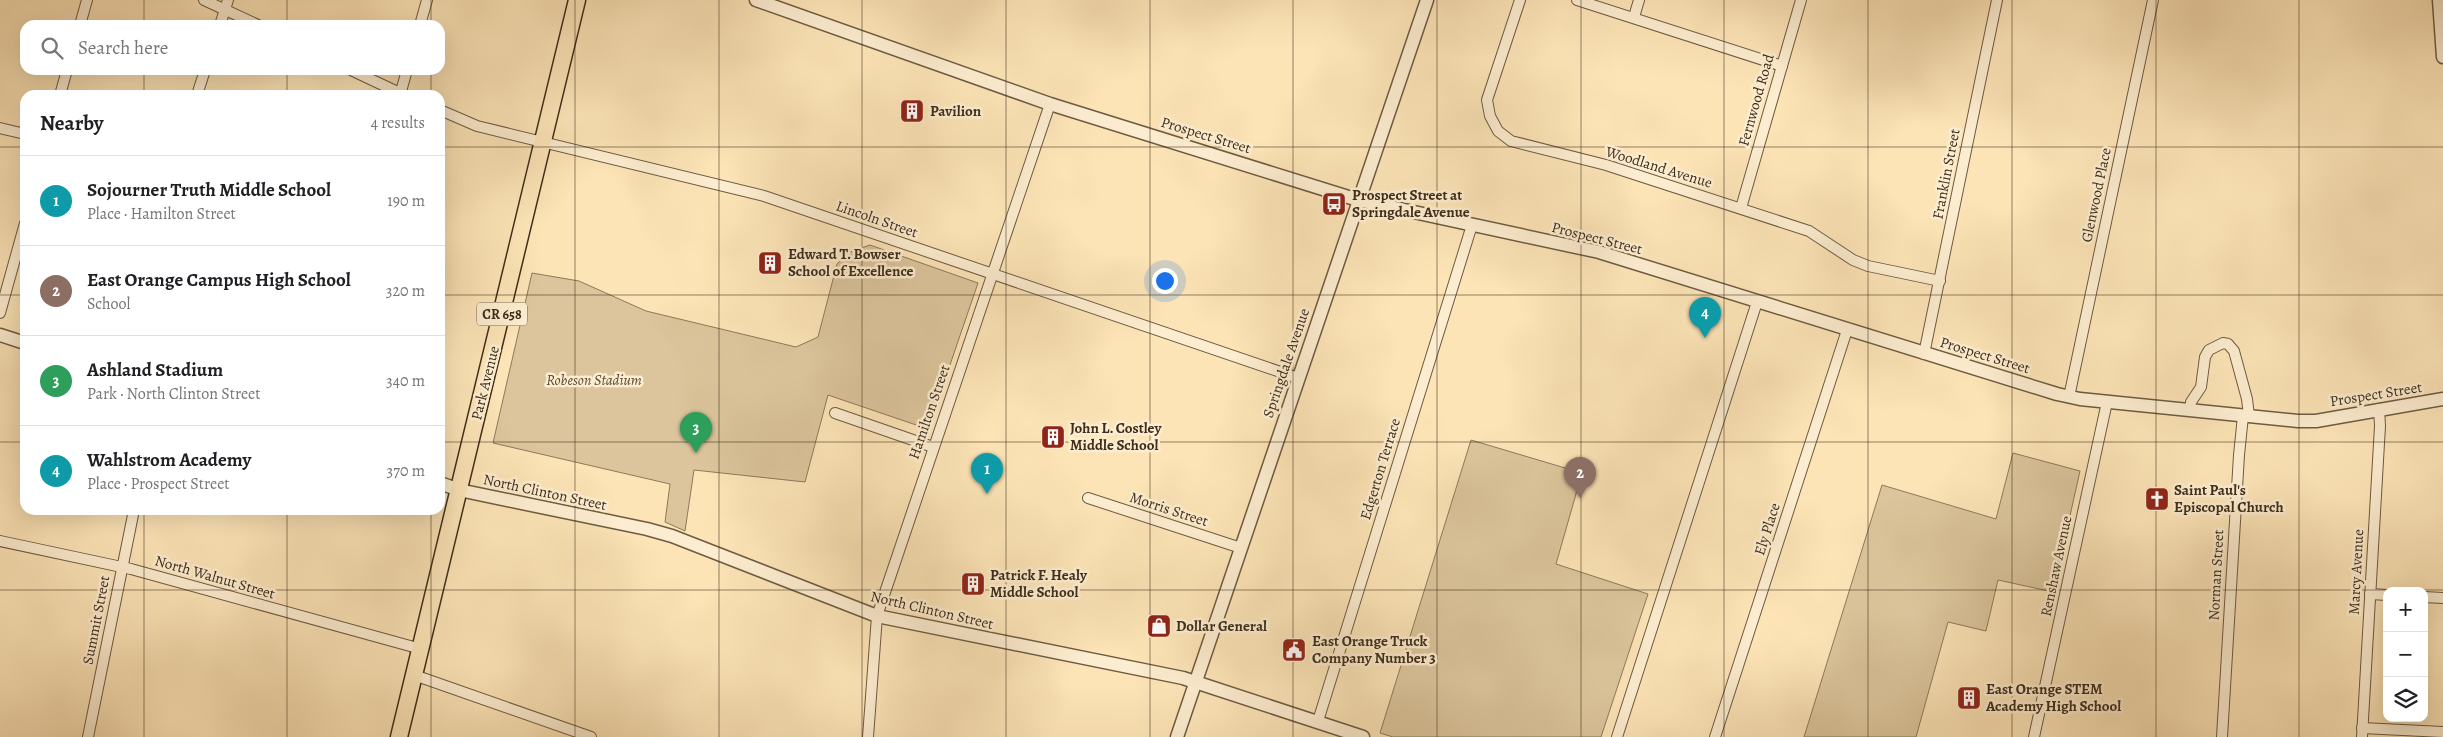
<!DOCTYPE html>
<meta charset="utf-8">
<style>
:root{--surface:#fff;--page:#f6f6f6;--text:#202124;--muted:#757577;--line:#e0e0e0;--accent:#8f2418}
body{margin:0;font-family:Alegreya,serif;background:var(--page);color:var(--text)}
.controls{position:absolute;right:15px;bottom:15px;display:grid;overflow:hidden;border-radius:10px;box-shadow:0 5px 20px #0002}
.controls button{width:45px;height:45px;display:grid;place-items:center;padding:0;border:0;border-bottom:1px solid var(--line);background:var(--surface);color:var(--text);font:25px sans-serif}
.you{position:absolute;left:1164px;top:280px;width:18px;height:18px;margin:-12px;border:4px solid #fff;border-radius:50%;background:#1a73e8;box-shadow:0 0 0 8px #1a73e833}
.badge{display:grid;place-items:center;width:32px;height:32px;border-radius:50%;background:var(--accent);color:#fff;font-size:16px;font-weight:700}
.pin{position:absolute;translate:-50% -41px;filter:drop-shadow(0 1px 2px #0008)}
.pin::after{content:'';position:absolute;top:26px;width:18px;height:15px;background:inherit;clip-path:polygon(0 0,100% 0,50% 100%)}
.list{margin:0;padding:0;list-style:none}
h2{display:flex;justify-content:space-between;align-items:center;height:65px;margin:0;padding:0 20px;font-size:21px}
h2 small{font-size:16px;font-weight:400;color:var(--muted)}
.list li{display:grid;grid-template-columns:32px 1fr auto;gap:15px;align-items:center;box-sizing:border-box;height:90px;padding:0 20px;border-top:1px solid var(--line)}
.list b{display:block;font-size:19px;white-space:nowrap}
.list p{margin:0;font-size:16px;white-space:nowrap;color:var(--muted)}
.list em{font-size:16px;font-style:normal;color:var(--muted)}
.icon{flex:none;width:28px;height:28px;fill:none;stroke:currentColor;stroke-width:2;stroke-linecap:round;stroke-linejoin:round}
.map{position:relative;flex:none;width:2443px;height:737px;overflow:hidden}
.search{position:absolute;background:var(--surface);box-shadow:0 5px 20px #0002;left:20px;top:20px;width:425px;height:55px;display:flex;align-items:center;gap:12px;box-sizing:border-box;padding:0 18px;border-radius:15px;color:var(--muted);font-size:19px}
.panel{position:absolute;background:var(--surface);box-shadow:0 5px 20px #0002;left:20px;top:90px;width:425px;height:425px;border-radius:15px}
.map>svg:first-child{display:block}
.green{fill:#dcc59c;stroke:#8c795b}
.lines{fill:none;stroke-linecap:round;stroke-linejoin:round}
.minor-casing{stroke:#6d5b41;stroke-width:12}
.tertiary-casing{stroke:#6d5b41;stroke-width:15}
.primary-casing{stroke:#3d2d1a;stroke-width:19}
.minor{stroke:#fdedd0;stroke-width:10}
.tertiary{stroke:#fdedd0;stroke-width:12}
.primary{stroke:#fce4b7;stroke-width:16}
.grid{fill:none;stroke:#3d2d1a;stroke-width:1;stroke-opacity:0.55}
.labels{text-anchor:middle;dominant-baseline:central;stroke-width:5;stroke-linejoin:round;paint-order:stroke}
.shield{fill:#fdedd0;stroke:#776751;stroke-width:1}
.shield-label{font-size:14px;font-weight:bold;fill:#3d2d1a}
.street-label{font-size:15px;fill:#3d2d1a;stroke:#fdedd0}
.poi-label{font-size:15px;font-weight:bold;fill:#3d2d1a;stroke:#fdedd0;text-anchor:start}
.park-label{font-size:15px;font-style:italic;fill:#5d4b34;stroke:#fdedd0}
</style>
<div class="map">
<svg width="2443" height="737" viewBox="0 0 2443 737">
<rect width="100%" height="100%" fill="#fce4b7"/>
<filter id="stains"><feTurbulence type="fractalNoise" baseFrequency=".004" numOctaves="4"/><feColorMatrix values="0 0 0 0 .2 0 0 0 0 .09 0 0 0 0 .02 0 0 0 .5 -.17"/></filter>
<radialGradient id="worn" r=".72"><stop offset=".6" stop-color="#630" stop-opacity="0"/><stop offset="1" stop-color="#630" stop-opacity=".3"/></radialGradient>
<g class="green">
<polygon points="870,245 978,283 928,429 828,395 805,482 694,470 685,531 665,522 670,484 493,443 532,273 579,281 646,311 796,347 818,337 837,264 850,252"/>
<polygon points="1471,440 1582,473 1556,564 1648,594 1601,737 1393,737 1380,733"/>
<polygon points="2013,453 2080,471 2053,592 1998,580 1986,631 1948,622 1916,737 1804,737 1882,485 1996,519"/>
</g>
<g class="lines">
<defs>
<g id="minor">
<polyline points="204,0 258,25"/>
<polyline points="1520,0 1487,100 1490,116 1498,131 1511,141 1606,165 1809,231 1853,260 1868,266 1940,281"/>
<polyline points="1577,0 1782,66"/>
<polyline points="1634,17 1639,0"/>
<polyline points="80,25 87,0"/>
<polyline points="220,25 228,0"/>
<polyline points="420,25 427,0"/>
<polyline points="351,70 404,95"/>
<polyline points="60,95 67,70"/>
<polyline points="197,95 205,70"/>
<polyline points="400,95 407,70"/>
<polyline points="440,110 477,126 764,196 1298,378"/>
<polyline points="0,128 25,134"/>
<polyline points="1741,208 1801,0"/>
<polyline points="0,313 25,223"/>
<polyline points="1924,354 1997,0"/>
<polyline points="2069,397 2153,0"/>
<polyline points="2190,410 2191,402 2201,387 2205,357 2209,350 2223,343 2228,344 2234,351 2247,399 2249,416"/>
<polyline points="835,413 933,447"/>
<polyline points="1088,498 1241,548"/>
<polyline points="0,541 131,569 421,649"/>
<polyline points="2370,594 2387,595"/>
<polyline points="2424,597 2443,598"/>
<polyline points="414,675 591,737"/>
<polyline points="1318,721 1472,225"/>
<polyline points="2362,728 2443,732"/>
<polyline points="88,737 134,510"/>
<polyline points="868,737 877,616 1050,104"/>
<polyline points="1617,737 1757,302"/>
<polyline points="1715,737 1847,330"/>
<polyline points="2034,737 2107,402"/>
<polyline points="2222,737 2239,455 2243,416"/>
<polyline points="2362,737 2380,426 2379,409"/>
</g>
<g id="tertiary">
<polyline points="756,0 1050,104 1358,200 1599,252 2057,394 2080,399 2298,421 2316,421 2443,399"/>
<polyline points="2439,0 2443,57"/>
<polyline points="0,335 25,343"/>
<polyline points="440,483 459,490 647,529 672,536 877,616 1183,678 1363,737"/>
<polyline points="1177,737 1427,0"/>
</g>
<polyline id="primary" points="399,737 577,0"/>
</defs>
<use href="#minor" class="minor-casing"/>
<use href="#tertiary" class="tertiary-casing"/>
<use href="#primary" class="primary-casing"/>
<use href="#minor" class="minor"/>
<use href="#tertiary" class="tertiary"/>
<use href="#primary" class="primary"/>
</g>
<path class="grid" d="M144,0V25M287,0V25M431,0V25M575,0V737M719,0V737M862,0V737M1006,0V737M1150,0V737M1293,0V737M1437,0V737M1581,0V737M1724,0V737M1868,0V737M2012,0V737M2156,0V737M2299,0V737M144,70V95M287,70V95M431,70V95M0,147H25M440,147H2443M0,295H25M440,295H2443M0,442H25M440,442H2443M144,510V737M287,510V737M431,510V737M0,590H2443"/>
<defs>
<symbol id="building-square" viewBox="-11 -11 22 22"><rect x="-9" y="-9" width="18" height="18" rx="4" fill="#8f2418" stroke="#fdedd0"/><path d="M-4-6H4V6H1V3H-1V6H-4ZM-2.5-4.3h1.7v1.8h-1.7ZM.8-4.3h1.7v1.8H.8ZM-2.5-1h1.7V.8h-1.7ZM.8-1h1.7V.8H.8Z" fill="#fff"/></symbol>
<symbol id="bus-square" viewBox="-11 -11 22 22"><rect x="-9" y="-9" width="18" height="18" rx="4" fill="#8f2418" stroke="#fdedd0"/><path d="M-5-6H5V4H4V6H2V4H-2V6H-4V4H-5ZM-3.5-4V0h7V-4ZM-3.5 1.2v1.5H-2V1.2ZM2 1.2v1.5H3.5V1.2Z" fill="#fff"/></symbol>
<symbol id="church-square" viewBox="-11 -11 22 22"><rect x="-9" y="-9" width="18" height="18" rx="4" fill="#8f2418" stroke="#fdedd0"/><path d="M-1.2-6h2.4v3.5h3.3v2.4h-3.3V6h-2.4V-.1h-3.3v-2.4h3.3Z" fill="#fff"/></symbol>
<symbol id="shop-square" viewBox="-11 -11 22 22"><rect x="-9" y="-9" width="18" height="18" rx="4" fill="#8f2418" stroke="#fdedd0"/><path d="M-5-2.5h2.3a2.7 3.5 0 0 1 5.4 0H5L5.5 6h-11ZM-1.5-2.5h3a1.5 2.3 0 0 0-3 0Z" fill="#fff"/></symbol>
<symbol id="civic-square" viewBox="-11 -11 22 22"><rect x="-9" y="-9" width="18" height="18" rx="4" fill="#8f2418" stroke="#fdedd0"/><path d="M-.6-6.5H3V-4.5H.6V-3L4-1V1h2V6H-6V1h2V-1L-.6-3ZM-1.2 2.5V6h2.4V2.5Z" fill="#fff"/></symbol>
</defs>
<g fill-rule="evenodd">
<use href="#building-square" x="898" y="97" width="28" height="28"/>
<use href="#bus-square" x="1320" y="190" width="28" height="28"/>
<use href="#building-square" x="756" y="249" width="28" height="28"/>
<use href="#building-square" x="1039" y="423" width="28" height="28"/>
<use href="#church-square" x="2143" y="485" width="28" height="28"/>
<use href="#building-square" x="959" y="570" width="28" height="28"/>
<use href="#shop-square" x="1145" y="612" width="28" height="28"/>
<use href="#civic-square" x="1280" y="636" width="28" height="28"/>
<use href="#building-square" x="1955" y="684" width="28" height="28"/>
</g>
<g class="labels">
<rect class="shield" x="477" y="302.5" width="50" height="23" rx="4"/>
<g class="shield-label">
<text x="502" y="314">CR 658</text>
</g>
<g class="street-label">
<text transform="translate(1756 100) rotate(-74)">Fernwood Road</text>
<text transform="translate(1206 135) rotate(17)">Prospect Street</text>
<text transform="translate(1659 167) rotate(17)">Woodland Avenue</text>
<text transform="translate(1946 174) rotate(-79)">Franklin Street</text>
<text transform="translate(2096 195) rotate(-78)">Glenwood Place</text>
<text transform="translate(877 219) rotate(19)">Lincoln Street</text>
<text transform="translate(1597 238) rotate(14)">Prospect Street</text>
<text transform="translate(1985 355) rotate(17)">Prospect Street</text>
<text transform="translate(1286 363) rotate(-71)">Springdale Avenue</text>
<text transform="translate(485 383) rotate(-76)">Park Avenue</text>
<text transform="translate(2376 394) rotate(-9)">Prospect Street</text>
<text transform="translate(929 412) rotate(-71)">Hamilton Street</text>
<text transform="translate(1380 469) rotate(-73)">Edgerton Terrace</text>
<text transform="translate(545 492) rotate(12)">North Clinton Street</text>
<text transform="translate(1169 509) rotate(18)">Morris Street</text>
<text transform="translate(1767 529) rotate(-72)">Ely Place</text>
<text transform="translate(2056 566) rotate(-78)">Renshaw Avenue</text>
<text transform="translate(2356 572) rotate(-87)">Marcy Avenue</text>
<text transform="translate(2216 575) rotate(-87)">Norman Street</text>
<text transform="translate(215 577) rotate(16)">North Walnut Street</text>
<text transform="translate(932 610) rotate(13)">North Clinton Street</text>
<text transform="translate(96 620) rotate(-79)">Summit Street</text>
</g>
<g class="poi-label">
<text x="930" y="111">Pavilion</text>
<text x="1352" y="195">Prospect Street at<tspan x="1352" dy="17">Springdale Avenue</tspan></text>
<text x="788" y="254">Edward T. Bowser<tspan x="788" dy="17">School of Excellence</tspan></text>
<text x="1070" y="428">John L. Costley<tspan x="1070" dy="17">Middle School</tspan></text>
<text x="2174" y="490">Saint Paul's<tspan x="2174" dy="17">Episcopal Church</tspan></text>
<text x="990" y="575">Patrick F. Healy<tspan x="990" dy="17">Middle School</tspan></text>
<text x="1176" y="626">Dollar General</text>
<text x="1312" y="641">East Orange Truck<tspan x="1312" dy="17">Company Number 3</tspan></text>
<text x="1986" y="689">East Orange STEM<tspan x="1986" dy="17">Academy High School</tspan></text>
</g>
<g class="park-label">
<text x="594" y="380">Robeson Stadium</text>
</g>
</g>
<rect width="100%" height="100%" filter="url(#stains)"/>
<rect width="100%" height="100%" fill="url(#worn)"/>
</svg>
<div class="controls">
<button>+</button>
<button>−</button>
<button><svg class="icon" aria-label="layers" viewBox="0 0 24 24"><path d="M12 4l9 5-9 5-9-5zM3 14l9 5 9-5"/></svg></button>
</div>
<div class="you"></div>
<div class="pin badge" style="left:987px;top:494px;background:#0f9aa8">1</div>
<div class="pin badge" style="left:1580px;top:498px;background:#8d6e63">2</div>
<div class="pin badge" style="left:696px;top:453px;background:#2e9e5b">3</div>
<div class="pin badge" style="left:1705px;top:338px;background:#0f9aa8">4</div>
<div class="search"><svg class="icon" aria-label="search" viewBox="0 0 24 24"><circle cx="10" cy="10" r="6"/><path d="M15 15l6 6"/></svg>Search here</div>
<section class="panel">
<h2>Nearby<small>4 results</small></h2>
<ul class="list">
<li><span class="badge" style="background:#0f9aa8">1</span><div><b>Sojourner Truth Middle School</b><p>Place · Hamilton Street</p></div><em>190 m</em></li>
<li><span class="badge" style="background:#8d6e63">2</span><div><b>East Orange Campus High School</b><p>School</p></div><em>320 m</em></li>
<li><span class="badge" style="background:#2e9e5b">3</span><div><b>Ashland Stadium</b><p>Park · North Clinton Street</p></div><em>340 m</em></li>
<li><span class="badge" style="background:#0f9aa8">4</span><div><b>Wahlstrom Academy</b><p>Place · Prospect Street</p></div><em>370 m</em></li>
</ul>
</section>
</div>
